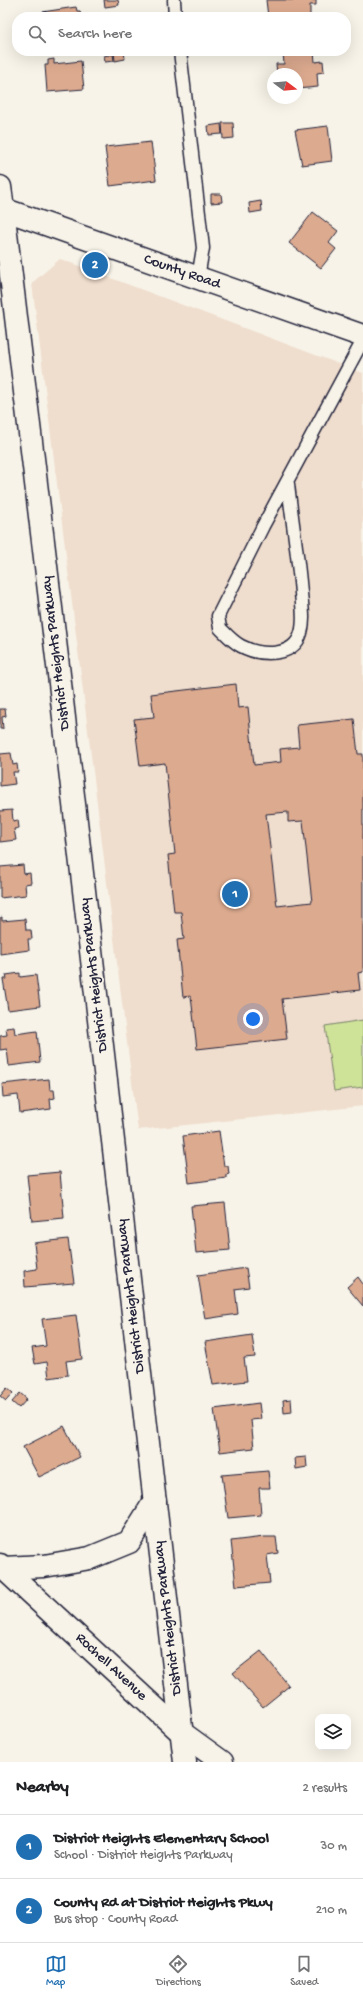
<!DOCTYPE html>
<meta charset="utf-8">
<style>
:root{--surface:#fff;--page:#f6f6f6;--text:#202124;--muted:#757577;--line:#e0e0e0;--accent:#1f6fb2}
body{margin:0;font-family:"Gochi Hand",sans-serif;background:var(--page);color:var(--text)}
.controls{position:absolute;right:12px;bottom:12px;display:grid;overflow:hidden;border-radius:8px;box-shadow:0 4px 16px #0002}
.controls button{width:36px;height:36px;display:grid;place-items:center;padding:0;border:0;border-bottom:1px solid var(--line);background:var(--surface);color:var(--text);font:20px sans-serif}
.compass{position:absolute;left:267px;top:68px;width:36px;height:36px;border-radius:50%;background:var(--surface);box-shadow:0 4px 16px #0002;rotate:106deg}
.you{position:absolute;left:253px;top:1019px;width:14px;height:14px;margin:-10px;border:3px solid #fff;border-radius:50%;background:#1a73e8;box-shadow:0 0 0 6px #1a73e833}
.badge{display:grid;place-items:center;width:26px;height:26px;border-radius:50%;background:var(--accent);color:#fff;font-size:13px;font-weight:700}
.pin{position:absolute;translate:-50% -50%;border:2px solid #fff;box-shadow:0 1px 4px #0006}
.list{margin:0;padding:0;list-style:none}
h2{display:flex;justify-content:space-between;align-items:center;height:52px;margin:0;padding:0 16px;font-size:17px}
h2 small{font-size:13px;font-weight:400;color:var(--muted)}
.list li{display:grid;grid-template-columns:26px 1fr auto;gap:12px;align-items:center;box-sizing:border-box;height:64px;padding:0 16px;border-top:1px solid var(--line)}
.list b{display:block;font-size:15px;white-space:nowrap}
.list p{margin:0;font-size:13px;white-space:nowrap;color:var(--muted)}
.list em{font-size:13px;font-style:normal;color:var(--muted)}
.icon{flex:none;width:22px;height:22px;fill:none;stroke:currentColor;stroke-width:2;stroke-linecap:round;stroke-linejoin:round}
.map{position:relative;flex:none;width:363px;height:1762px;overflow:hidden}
.search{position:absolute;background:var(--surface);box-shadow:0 4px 16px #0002;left:12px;right:12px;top:12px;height:44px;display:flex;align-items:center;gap:10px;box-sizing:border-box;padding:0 14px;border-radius:16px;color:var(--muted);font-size:15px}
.sheet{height:180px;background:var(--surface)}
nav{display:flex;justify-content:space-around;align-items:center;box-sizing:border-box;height:56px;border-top:1px solid var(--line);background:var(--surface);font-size:11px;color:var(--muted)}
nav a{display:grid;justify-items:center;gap:2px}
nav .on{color:var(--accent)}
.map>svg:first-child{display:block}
.built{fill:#efddcd}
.green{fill:#cfe398;stroke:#78826a}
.building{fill:#dcaa8f;stroke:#22223b;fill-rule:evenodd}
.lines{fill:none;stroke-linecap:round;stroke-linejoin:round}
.lane-casing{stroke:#22223b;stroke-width:15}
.street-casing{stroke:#22223b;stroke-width:25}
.secondary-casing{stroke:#22223b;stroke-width:25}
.lane{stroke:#f7f3e8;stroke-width:12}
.street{stroke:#f7f3e8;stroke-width:22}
.secondary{stroke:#f7f3e8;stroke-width:22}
.labels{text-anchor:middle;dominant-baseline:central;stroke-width:3.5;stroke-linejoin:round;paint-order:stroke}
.street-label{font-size:15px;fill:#22223b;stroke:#f7f3e8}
</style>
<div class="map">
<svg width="363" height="1762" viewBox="0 0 363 1762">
<rect width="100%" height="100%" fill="#f7f3e8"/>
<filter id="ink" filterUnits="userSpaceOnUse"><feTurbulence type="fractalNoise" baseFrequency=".025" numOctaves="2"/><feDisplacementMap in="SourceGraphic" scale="8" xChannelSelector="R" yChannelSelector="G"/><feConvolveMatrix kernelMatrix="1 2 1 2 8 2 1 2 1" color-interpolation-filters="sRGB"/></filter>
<g filter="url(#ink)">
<polygon class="built" points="60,259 363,373 363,1106 138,1130 32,283"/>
<polygon class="green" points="363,1020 363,1087 334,1091 325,1026"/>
<g class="building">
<polygon points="104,0 118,0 119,5 105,7"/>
<polygon points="266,0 316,0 316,5 310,5 310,17 268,17"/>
<polygon points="76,7 77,11 80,11 81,17 43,17 42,12"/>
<polygon points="124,51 125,59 115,61 114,52"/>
<polygon points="299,51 314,51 315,62 323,61 324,72 317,73 318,87 297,89 297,74 277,74 276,64 284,64 283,53"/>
<polygon points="113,54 114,61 105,62 104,56"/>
<polygon points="54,59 54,64 81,61 84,89 47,92 45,65 48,65 48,60"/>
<polygon points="222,123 233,123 234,138 223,139"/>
<polygon points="221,124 222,134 209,135 208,126"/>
<polygon points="328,126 332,161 302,165 295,130"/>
<polygon points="151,142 156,180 110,186 105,147"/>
<polygon points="211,194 221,194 222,202 211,203"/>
<polygon points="261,201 262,211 250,213 249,203"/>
<polygon points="313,212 338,231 329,243 336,249 321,268 289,243"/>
<path d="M236,684L238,708L248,707L254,765L281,762L280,749L299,747L297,725L354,719L358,754H363V972L358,973L360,990L282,999L287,1039L197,1049L191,996L183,997L177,940L184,939L181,912H174L168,855L175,854L165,763L140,766L134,719L154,717L151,694ZM288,812V822L303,821L312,902L277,906L266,814Z"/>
<polygon points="0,709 5,709 6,716 2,717 3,729 0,729"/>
<polygon points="11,753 13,765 17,764 18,772 13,772 15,784 0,786 0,754"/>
<polygon points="12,810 13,821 18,820 19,828 14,829 16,840 0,842 0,811"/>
<polygon points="23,865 24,874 30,873 31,883 25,884 26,895 0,898 0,867"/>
<polygon points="2,917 2,921 25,919 26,930 31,930 32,939 28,939 29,950 0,954 0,918"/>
<polygon points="20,973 20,977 36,975 40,1006 8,1010 3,979 7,979 6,975"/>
<polygon points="14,1027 15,1034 37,1031 40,1062 9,1066 7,1049 0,1050 0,1036 7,1035 6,1028"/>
<polygon points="49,1079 50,1090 54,1090 55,1098 50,1099 51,1109 20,1113 18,1095 3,1097 2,1084"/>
<polygon points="219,1131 224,1166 228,1166 229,1174 226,1175 226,1178 189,1183 183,1136"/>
<polygon points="60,1172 64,1218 32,1221 27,1175"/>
<polygon points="225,1203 230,1250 196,1253 191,1206"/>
<polygon points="68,1239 74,1283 25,1287 24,1271 37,1269 34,1243"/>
<polygon points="246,1268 249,1287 235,1289 238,1314 205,1319 198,1275"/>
<polygon points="358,1277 363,1284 363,1306 347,1287"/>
<polygon points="76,1315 82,1359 66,1361 68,1375 49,1378 47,1362 35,1364 32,1348 46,1346 42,1319"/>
<polygon points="252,1335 255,1357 244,1358 247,1381 213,1385 205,1342"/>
<polygon points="7,1388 13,1393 6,1401 0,1396"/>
<polygon points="20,1393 27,1399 19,1408 12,1402"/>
<polygon points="291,1399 292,1412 284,1413 283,1400"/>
<polygon points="259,1403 261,1419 251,1420 254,1448 220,1452 214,1409"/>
<polygon points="64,1426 80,1457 39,1477 23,1447"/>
<polygon points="306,1457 307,1467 296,1469 295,1458"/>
<polygon points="268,1471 270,1488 259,1488 261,1515 228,1518 222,1475"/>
<polygon points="264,1537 276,1537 278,1553 267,1555 270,1583 236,1586 231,1541"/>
<polygon points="261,1651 289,1686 263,1707 233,1673"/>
</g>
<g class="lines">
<defs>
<g id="lane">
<polyline points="174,0 175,17"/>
<polyline points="180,51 203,248 198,278"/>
<path d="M288,484C292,520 298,556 301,593C302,606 305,620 301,633C294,658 260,656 241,646C233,642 226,634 220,628L218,616L263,526L363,340"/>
</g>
<g id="street">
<polyline points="0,187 3,209"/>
<polyline points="0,1565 182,1733"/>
<polyline points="3,1568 44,1566 90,1558 129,1542 155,1501"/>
</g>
<g id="secondary">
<polyline points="0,208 363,336"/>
<polyline points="3,209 58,666 185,1762"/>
<polyline points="182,1733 222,1762"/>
</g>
</defs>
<use href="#lane" class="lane-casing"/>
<use href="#street" class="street-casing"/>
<use href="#secondary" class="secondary-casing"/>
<use href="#lane" class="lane"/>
<use href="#street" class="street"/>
<use href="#secondary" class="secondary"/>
</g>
</g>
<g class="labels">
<g class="street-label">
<text transform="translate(182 272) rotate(19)">County Road</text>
<text transform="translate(56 653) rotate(-97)">District Heights Parkway</text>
<text transform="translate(94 975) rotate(-97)">District Heights Parkway</text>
<text transform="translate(131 1296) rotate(-97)">District Heights Parkway</text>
<text transform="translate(168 1618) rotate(-97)">District Heights Parkway</text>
<text transform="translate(111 1667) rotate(43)">Rochell Avenue</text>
</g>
</g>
</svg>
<div class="controls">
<button><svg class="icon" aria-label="layers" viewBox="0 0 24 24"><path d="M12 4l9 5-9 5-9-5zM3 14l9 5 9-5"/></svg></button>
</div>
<svg class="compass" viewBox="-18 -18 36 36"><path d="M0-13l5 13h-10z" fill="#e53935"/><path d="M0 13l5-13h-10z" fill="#757577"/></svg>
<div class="you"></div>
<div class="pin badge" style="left:235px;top:894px">1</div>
<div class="pin badge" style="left:95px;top:265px">2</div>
<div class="search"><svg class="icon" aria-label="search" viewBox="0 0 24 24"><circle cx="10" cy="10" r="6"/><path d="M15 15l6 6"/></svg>Search here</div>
</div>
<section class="sheet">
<h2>Nearby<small>2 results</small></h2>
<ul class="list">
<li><span class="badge">1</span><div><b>District Heights Elementary School</b><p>School · District Heights Parkway</p></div><em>30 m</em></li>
<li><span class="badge">2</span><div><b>County Rd at District Heights Pkwy</b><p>Bus stop · County Road</p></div><em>210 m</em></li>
</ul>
</section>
<nav>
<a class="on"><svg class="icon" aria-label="map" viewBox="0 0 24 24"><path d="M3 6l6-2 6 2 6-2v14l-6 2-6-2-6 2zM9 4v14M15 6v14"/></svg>Map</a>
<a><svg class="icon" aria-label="directions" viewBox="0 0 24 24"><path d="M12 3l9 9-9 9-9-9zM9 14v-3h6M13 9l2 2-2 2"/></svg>Directions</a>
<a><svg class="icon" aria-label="saved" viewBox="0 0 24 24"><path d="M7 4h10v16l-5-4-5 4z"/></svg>Saved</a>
</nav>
